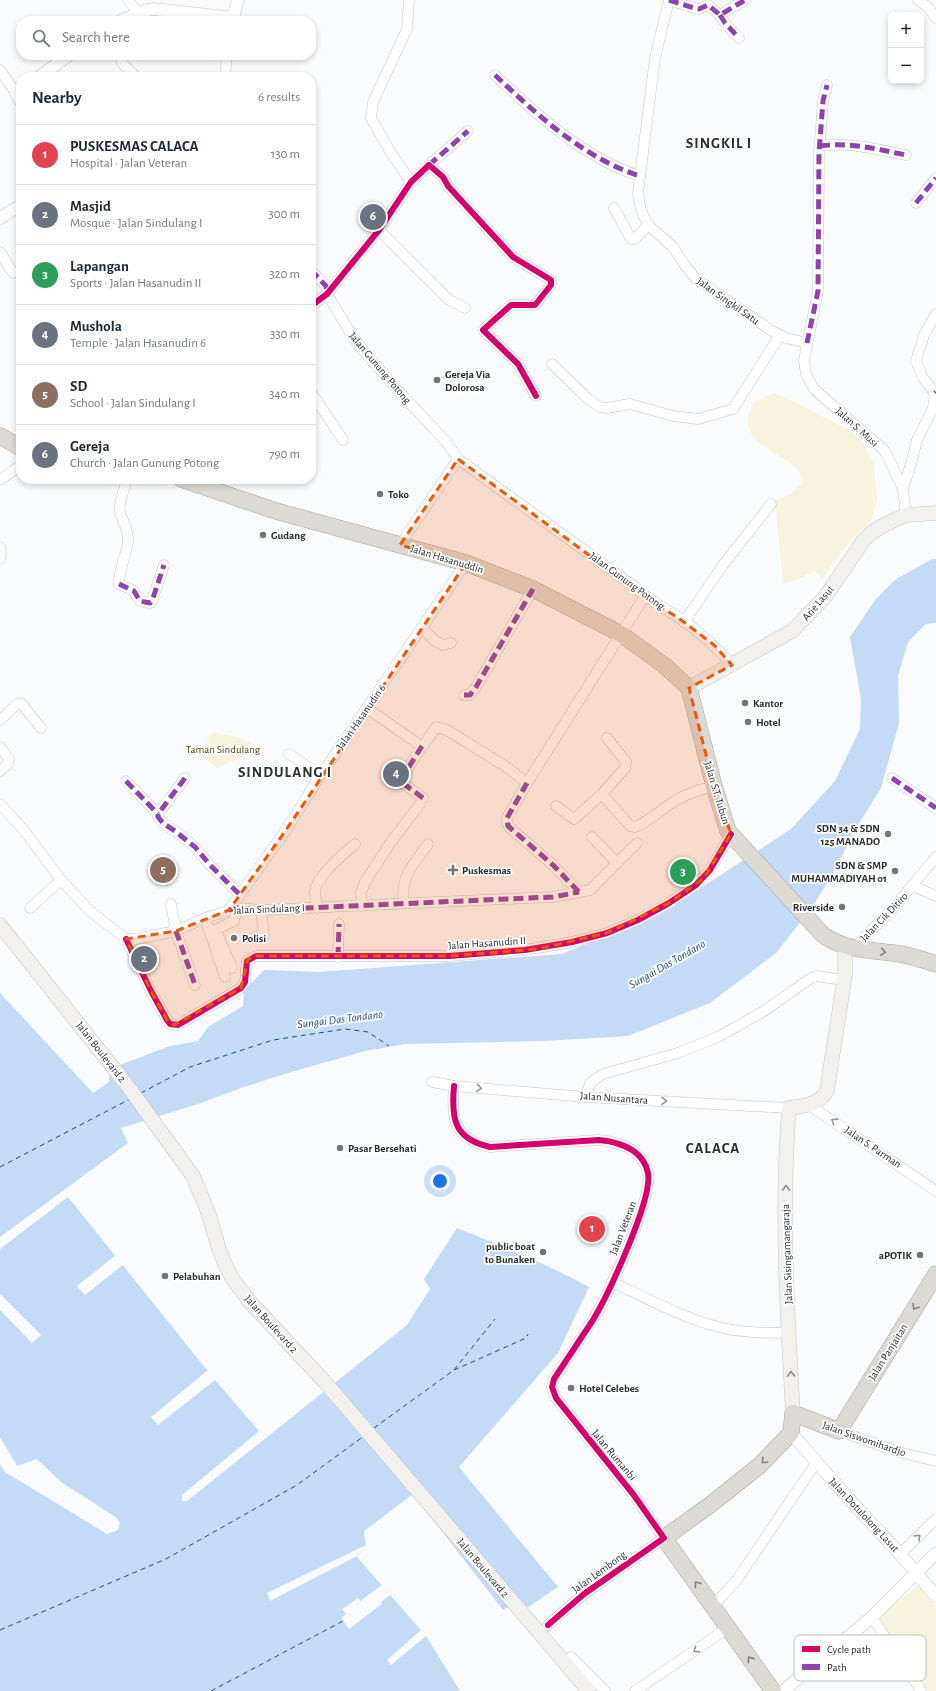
<!DOCTYPE html>
<meta charset="utf-8">
<style>
:root{--surface:#fff;--page:#f6f6f7;--text:#1f2937;--muted:#747a83;--line:#e0e1e3;--accent:#737577}
body{margin:0;font-family:"Alegreya Sans",sans-serif;background:var(--page);color:var(--text)}
.controls{position:absolute;right:12px;top:12px;display:grid;overflow:hidden;border-radius:8px;box-shadow:0 2px 6px #0003}
.controls button{width:36px;height:36px;display:grid;place-items:center;padding:0;border:0;border-bottom:1px solid var(--line);background:var(--surface);color:var(--text);font:20px sans-serif}
.you{position:absolute;left:440px;top:1181px;width:14px;height:14px;margin:-10px;border:3px solid #fff;border-radius:50%;background:#1a73e8;box-shadow:0 0 0 6px #1a73e833}
.badge{display:grid;place-items:center;width:26px;height:26px;border-radius:50%;background:var(--accent);color:#fff;font-size:13px;font-weight:700}
.pin{position:absolute;translate:-50% -50%;border:2px solid #fff;box-shadow:0 1px 4px #0006}
.list{margin:0;padding:0;list-style:none}
h2{display:flex;justify-content:space-between;align-items:center;height:52px;margin:0;padding:0 16px;font-size:17px}
h2 small{font-size:13px;font-weight:400;color:var(--muted)}
.list li{display:grid;grid-template-columns:26px 1fr auto;gap:12px;align-items:center;box-sizing:border-box;height:60px;padding:0 16px;border-top:1px solid var(--line)}
.list b{display:block;font-size:15px;white-space:nowrap}
.list p{margin:0;font-size:13px;white-space:nowrap;color:var(--muted)}
.list em{font-size:13px;font-style:normal;color:var(--muted)}
.icon{flex:none;width:22px;height:22px;fill:none;stroke:currentColor;stroke-width:2;stroke-linecap:round;stroke-linejoin:round}
.map{position:relative;flex:none;width:936px;height:1691px;overflow:hidden}
.search{position:absolute;background:var(--surface);box-shadow:0 2px 6px #0003;left:16px;top:16px;width:300px;height:44px;display:flex;align-items:center;gap:10px;box-sizing:border-box;padding:0 14px;border-radius:16px;color:var(--muted);font-size:15px}
.panel{position:absolute;background:var(--surface);box-shadow:0 2px 6px #0003;left:16px;top:72px;width:300px;height:412px;border-radius:16px}
.map>svg:first-child{display:block}
.green{fill:#f7f3de}
.water{fill:#c4daf5}
.pier{fill:#fafbfd}
.lines{fill:none;stroke-linecap:round;stroke-linejoin:round}
.ferry{stroke:#244e7d;stroke-width:1;stroke-dasharray:5 4;stroke-linecap:butt}
.minor-casing{stroke:#c4c5c7;stroke-width:11}
.tertiary-casing{stroke:#c4c5c7;stroke-width:13}
.secondary-casing{stroke:#c4c5c7;stroke-width:15}
.trunk-casing{stroke:#a8a69b;stroke-width:17}
.minor{stroke:#fefeff;stroke-width:10}
.tertiary{stroke:#fefeff;stroke-width:12}
.secondary{stroke:#f2f1ee;stroke-width:14}
.trunk{stroke:#dcdad2;stroke-width:16}
.quiet{stroke:#8e44ad;stroke-width:5;stroke-dasharray:10 5;stroke-linecap:butt}
.cycleway-casing{stroke:#fff;stroke-width:8}
.cycleway{stroke:#d6006c;stroke-width:6}
.oneway{stroke:#848480}
.oneway2{stroke:#949697}
.oneway3{stroke:#8e8f8e}
.marked{fill:#e8590c;fill-opacity:0.2;stroke:#e8590c;stroke-width:3;stroke-dasharray:8 5;stroke-linejoin:round}
.poi-dot{fill:#737577;stroke:#fff;stroke-width:1.5}
.labels{text-anchor:middle;dominant-baseline:central;stroke-width:3.5;stroke-linejoin:round;paint-order:stroke}
.street-label{font-size:11px;fill:#2b2d2f;stroke:#fff}
.poi-label{font-size:11px;font-weight:bold;fill:#2b2d2f;stroke:#fff;text-anchor:start}
.park-label{font-size:11px;fill:#4d4209;stroke:#fff}
.water-label{font-size:12px;font-style:italic;fill:#244e7d;stroke:#fff}
.district-label{font-size:15px;font-weight:bold;letter-spacing:1px;fill:#2b2d2f;stroke:#fff}
.key{fill:#fff;stroke:#bfc0c1;stroke-width:1}
.key-label{font-size:11px;fill:#2b2d2f}
</style>
<div class="map">
<svg width="936" height="1691" viewBox="0 0 936 1691">
<rect width="100%" height="100%" fill="#fafbfd"/>
<g class="green">
<path d="M774,393L797,403L833,422L850,430L863,443L874,465L877,499L872,520L851,540L822,579L815,571L796,580L783,584L775,501L792,493L803,483C802,479 800,472 797,469C781,453 744,444 748,416C750,403 762,397 774,393Z"/>
<polygon points="213,732 244,739 250,743 237,759 217,768 205,759 200,753 209,741 207,739"/>
<polygon points="918,1585 936,1606 936,1691 928,1691 877,1619"/>
</g>
<g class="water">
<polygon points="932,559 936,559 936,623 926,624 908,642 898,676 899,723 881,788 853,833 836,868 813,906 776,953 710,1003 628,1036 544,1041 405,1044 365,1051 281,1075 241,1088 198,1104 121,1128 128,1143 0,1237 0,993 93,1093 109,1082 109,1069 170,1046 198,1041 208,1027 243,1006 244,990 264,970 319,972 562,954 661,914 791,829 835,781 860,729 861,699 850,637 875,600 896,579"/>
<path d="M68,1197L215,1380L259,1431L182,1495V1501H187L407,1325L430,1289L424,1279L457,1228C502,1246 547,1264 589,1287L558,1353L459,1467L558,1587L528,1607L515,1603L503,1610L413,1494L364,1531L366,1545L357,1557L426,1636L460,1691H0V1464L5,1472L107,1534L118,1530L120,1523L117,1518L61,1482L37,1459L17,1466L0,1437V1249Z"/>
</g>
<g class="pier">
<polygon points="116,1255 124,1264 85,1295 77,1286"/>
<polygon points="0,1294 41,1335 32,1343 0,1310"/>
<polygon points="208,1370 215,1380 158,1425 151,1417"/>
<polygon points="366,1545 357,1556 270,1601 267,1593"/>
<polygon points="382,1585 390,1595 381,1602 382,1604 349,1629 341,1618 346,1614 342,1609 358,1598 360,1601"/>
<polygon points="421,1630 426,1636 391,1665 387,1660"/>
</g>
<g class="lines">
<g class="ferry">
<polyline points="141,1093 190,1067 273,1040 345,1029 368,1032 389,1046"/>
<polyline points="0,1167 130,1099"/>
<polyline points="454,1370 526,1338 528,1334"/>
<polyline points="374,1428 454,1370 495,1319"/>
<polyline points="0,1630 166,1559 297,1485 364,1436"/>
<polyline points="211,1691 343,1621"/>
</g>
<defs>
<g id="minor">
<polyline points="128,0 138,13"/>
<polyline points="409,0 407,29 373,102 371,118 391,153 411,182"/>
<polyline points="669,0 655,58 639,184 638,193 641,210 648,225 673,247 684,264 696,279 772,331 786,338 807,343"/>
<polyline points="669,0 694,8 699,9 708,5 720,15 745,0"/>
<polyline points="918,0 928,7 936,18"/>
<polyline points="720,15 725,23 739,38"/>
<polyline points="119,55 123,64 136,77"/>
<polyline points="0,70 16,93"/>
<path d="M495,75C536,114 585,159 640,176"/>
<polyline points="225,77 227,55"/>
<polyline points="827,85 823,101 819,153 818,291 804,360 806,374 814,389 885,451 903,489 906,515"/>
<path d="M820,146C850,142 876,149 906,155"/>
<polyline points="429,165 468,131"/>
<polyline points="916,203 936,178"/>
<polyline points="614,208 631,239 635,239 648,225"/>
<polyline points="379,230 448,299 465,308"/>
<polyline points="0,252 13,273"/>
<polyline points="311,270 326,286 327,294 351,334 361,348 395,387 447,443 458,459 400,545"/>
<polyline points="311,306 327,294 379,230 411,182 429,165 443,177 448,186 513,257 551,280 551,285 535,305 511,305 483,330 518,364 536,396"/>
<polyline points="552,364 588,399 600,407 607,408 630,404 673,416 698,419 733,409 780,335"/>
<polyline points="311,392 343,440"/>
<path d="M458,459L635,587C650,601 668,610 684,621C702,634 718,649 732,665"/>
<path d="M127,479C125,489 118,502 120,512C123,523 129,530 128,542C126,556 119,569 119,584L134,591L140,601L150,603L152,601L164,565"/>
<polyline points="0,480 21,465"/>
<polyline points="903,489 911,464 917,440 933,408 935,393 923,378 916,361 924,335 936,314"/>
<polyline points="0,547 1,555 0,559"/>
<polyline points="684,622 723,565 771,504"/>
<polyline points="422,628 435,641 443,645 451,643"/>
<polyline points="464,695 470,695 476,687 533,589"/>
<polyline points="367,708 421,746 423,746 436,727 447,730 508,768 527,783"/>
<polyline points="0,720 17,704 21,703 41,728"/>
<polyline points="422,746 400,781 423,798"/>
<polyline points="0,747 9,759 8,764 0,771"/>
<polyline points="289,754 313,770 318,779"/>
<polyline points="185,778 158,814 158,817 163,823 175,831 195,847 210,865 240,895"/>
<polyline points="892,778 936,808"/>
<polyline points="126,781 158,814"/>
<path d="M602,794L630,826L635,827C650,821 661,809 675,801C687,793 700,790 714,786"/>
<polyline points="0,804 23,829 61,880 90,911 126,939 136,939 176,931 205,918 237,908 261,910 529,898 553,897 590,890 637,843"/>
<polyline points="556,806 574,819 602,794 625,768 626,762 607,738"/>
<polyline points="592,837 617,863"/>
<polyline points="913,886 936,896"/>
<polyline points="579,892 553,865 510,828 507,823 507,818 527,783 645,596"/>
<path d="M404,903C400,876 413,865 428,844"/>
<polyline points="171,904 176,931 195,985"/>
<polyline points="362,906 361,893 365,882 391,842 420,804"/>
<polyline points="30,908 61,880"/>
<path d="M317,908C317,903 315,897 315,892C316,876 343,855 355,844"/>
<polyline points="229,910 286,830 318,779 466,563"/>
<polyline points="205,918 225,977"/>
<polyline points="253,938 264,935 261,910"/>
<polyline points="126,939 151,991 167,1020 170,1024 178,1025 241,988 245,982 247,961 256,956 449,956 525,950 572,942 607,933 638,920 669,903 696,885 710,870 731,834"/>
<polyline points="854,948 896,905 936,857"/>
<polyline points="338,957 339,924"/>
<polyline points="232,968 216,931 217,929 234,921 237,908"/>
<polyline points="432,1082 454,1086 586,1097 789,1108"/>
<path d="M454,1086C451,1119 454,1139 490,1147L599,1140C619,1142 643,1149 648,1173C653,1199 608,1295 593,1320C580,1340 567,1359 554,1379L552,1387L556,1398L633,1494L664,1538L584,1594L548,1625"/>
<polyline points="586,1097 590,1083 603,1074 678,1053 718,1037 764,1011 811,978 817,976 843,980"/>
<polyline points="809,1105 936,1191"/>
<path d="M612,1282C644,1297 685,1319 719,1327C742,1333 767,1333 790,1333"/>
<polyline points="839,1431 902,1453 936,1461"/>
<polyline points="900,1554 936,1519"/>
<polyline points="713,1606 736,1581 816,1463"/>
<polyline points="872,1617 921,1691"/>
<polyline points="571,1657 605,1691"/>
<polyline points="635,1691 728,1628"/>
</g>
<g id="tertiary">
<polyline points="120,21 147,10 154,9 233,18 238,0"/>
<polyline points="39,77 69,55"/>
<polyline points="21,90 16,93 21,102"/>
<polyline points="0,218 21,205"/>
<polyline points="791,1433 849,1499 900,1554 936,1596"/>
<polyline points="783,1691 872,1617 936,1553"/>
</g>
<g id="secondary">
<polyline points="689,688 792,631 825,597 863,541 871,533 884,525 906,515 936,513"/>
<polyline points="0,925 127,1085 193,1176 208,1212 219,1249 225,1264 232,1278 249,1301 324,1381 589,1691"/>
<path d="M793,1413C787,1312 781,1209 789,1108C803,1106 820,1105 827,1090L845,975V946"/>
</g>
<g id="trunk">
<polyline points="0,436 21,448"/>
<path d="M181,479L276,511L466,563L533,589L621,634L665,666L689,688L714,786L728,831L823,935C846,951 874,950 900,954C912,956 924,960 936,964"/>
<polyline points="773,1691 664,1538 710,1505 759,1466 791,1433 793,1413 839,1431 936,1274"/>
</g>
</defs>
<use href="#minor" class="minor-casing"/>
<use href="#tertiary" class="tertiary-casing"/>
<use href="#secondary" class="secondary-casing"/>
<use href="#trunk" class="trunk-casing"/>
<use href="#minor" class="minor"/>
<use href="#tertiary" class="tertiary"/>
<use href="#secondary" class="secondary"/>
<use href="#trunk" class="trunk"/>
<g class="quiet">
<polyline points="669,0 694,8 699,9 708,5 720,15 745,0"/>
<polyline points="720,15 725,23 739,38"/>
<path d="M495,75C536,114 585,159 640,176"/>
<path d="M820,146C850,142 876,149 906,155"/>
<polyline points="429,165 468,131"/>
<polyline points="916,203 936,178"/>
<polyline points="311,270 326,286 327,294"/>
<polyline points="807,343 818,291 819,153 823,101 827,85"/>
<polyline points="935,393 936,392"/>
<polyline points="119,584 134,591 140,601 150,603 152,601 164,565"/>
<polyline points="464,695 470,695 476,687 533,589"/>
<polyline points="422,746 400,781 423,798"/>
<polyline points="185,778 158,814 158,817 163,823 175,831 195,847 210,865 240,895"/>
<polyline points="892,778 936,808"/>
<polyline points="126,781 158,814"/>
<polyline points="527,783 507,818 508,826 553,865 579,892"/>
<polyline points="229,910 237,908 261,910 529,898 553,897 579,892"/>
<polyline points="176,931 195,985"/>
<polyline points="338,957 339,924"/>
</g>
<defs>
<g id="cycleway">
<polyline points="311,306 327,294 379,230 411,182 429,165 443,177 448,186 513,257 551,280 551,285 535,305 511,305 483,330 518,364 536,396"/>
<polyline points="126,939 151,991 167,1020 170,1024 178,1025 241,988 245,982 247,961 256,956 449,956 525,950 572,942 607,933 638,920 669,903 696,885 710,870 731,834"/>
<path d="M454,1086C451,1119 454,1139 490,1147L599,1140C619,1142 643,1149 648,1173C653,1199 608,1295 593,1320C580,1340 567,1359 554,1379L552,1387L556,1398L633,1494L664,1538L584,1594L548,1625"/>
</g>
</defs>
<use href="#cycleway" class="cycleway-casing"/>
<use href="#cycleway" class="cycleway"/>
</g>
<defs><path id="oneway-chevron" d="M-2-3.5L2.5 0L-2 3.5" fill="none" stroke-width="1.6" stroke-linecap="round" stroke-linejoin="round"/></defs>
<g class="oneway">
<use href="#oneway-chevron" transform="translate(883 952) rotate(8)"/>
<use href="#oneway-chevron" transform="translate(915 1307) rotate(122)"/>
<use href="#oneway-chevron" transform="translate(764 1461) rotate(135)"/>
<use href="#oneway-chevron" transform="translate(697 1584) rotate(-126)"/>
<use href="#oneway-chevron" transform="translate(750 1659) rotate(-125)"/>
</g>
<g class="oneway2">
<use href="#oneway-chevron" transform="translate(479 1088) rotate(5)"/>
<use href="#oneway-chevron" transform="translate(664 1101) rotate(3)"/>
<use href="#oneway-chevron" transform="translate(834 1121) rotate(-147)"/>
<use href="#oneway-chevron" transform="translate(918 1537) rotate(-44)"/>
<use href="#oneway-chevron" transform="translate(696 1650) rotate(146)"/>
</g>
<g class="oneway3">
<use href="#oneway-chevron" transform="translate(786 1188) rotate(-90)"/>
<use href="#oneway-chevron" transform="translate(791 1374) rotate(-92)"/>
</g>
<path class="marked" d="M458,459L645,596L684,622L714,645L732,665L689,688L714,786L731,834L704,878L669,903L607,933L538,949L449,956H256L248,959L241,988L174,1025L167,1020L151,991L126,939L176,931L229,910L286,830L466,563L400,545Z"/>
<g class="poi-dot">
<circle cx="437" cy="380" r="4"/>
<circle cx="380" cy="494" r="4"/>
<circle cx="263" cy="535" r="4"/>
<circle cx="745" cy="703" r="4"/>
<circle cx="748" cy="722" r="4"/>
<circle cx="888" cy="834" r="4"/>
<path d="M451 864h4v4h4v4h-4v4h-4v-4h-4v-4h4z"/>
<circle cx="895" cy="871" r="4"/>
<circle cx="842" cy="907" r="4"/>
<circle cx="234" cy="938" r="4"/>
<circle cx="340" cy="1148" r="4"/>
<circle cx="543" cy="1252" r="4"/>
<circle cx="920" cy="1255" r="4"/>
<circle cx="165" cy="1276" r="4"/>
<circle cx="571" cy="1388" r="4"/>
</g>
<g class="labels">
<g class="street-label">
<text transform="translate(728 301) rotate(35)">Jalan Singkil Satu</text>
<text transform="translate(380 368) rotate(50)">Jalan Gunung Potong</text>
<text transform="translate(857 427) rotate(42)">Jalan S. Musi</text>
<text transform="translate(447 559) rotate(17)">Jalan Hasanuddin</text>
<text transform="translate(627 581) rotate(36)">Jalan Gunung Potong</text>
<text transform="translate(818 603) rotate(-50)">Arie Lasut</text>
<text transform="translate(361 717) rotate(-55)">Jalan Hasanudin 6</text>
<text transform="translate(717 793) rotate(73)">Jalan S.T. Tubun</text>
<text transform="translate(269 909) rotate(-2)">Jalan Sindulang I</text>
<text transform="translate(884 917) rotate(-46)">Jalan Cik Ditiro</text>
<text transform="translate(487 943) rotate(-4)">Jalan Hasanudin II</text>
<text transform="translate(101 1052) rotate(52)">Jalan Boulevard 2</text>
<text transform="translate(614 1098) rotate(4)">Jalan Nusantara</text>
<text transform="translate(873 1147) rotate(34)">Jalan S. Parman</text>
<text transform="translate(623 1228) rotate(-69)">Jalan Veteran</text>
<text transform="translate(787 1254) rotate(-92)">Jalan Sisingamangaraja</text>
<text transform="translate(271 1324) rotate(48)">Jalan Boulevard 2</text>
<text transform="translate(888 1352) rotate(-58)">Jalan Panjaitan</text>
<text transform="translate(864 1439) rotate(19)">Jalan Siswomihardjo</text>
<text transform="translate(614 1455) rotate(50)">Jalan Rumanbi</text>
<text transform="translate(864 1515) rotate(47)">Jalan Dotulolong Lasut</text>
<text transform="translate(483 1568) rotate(50)">Jalan Boulevard 2</text>
<text transform="translate(599 1572) rotate(-36)">Jalan Lembong</text>
</g>
<g class="poi-label">
<text x="445" y="374">Gereja Via<tspan x="445" dy="13">Dolorosa</tspan></text>
<text x="388" y="494">Toko</text>
<text x="271" y="535">Gudang</text>
<text x="753" y="703">Kantor</text>
<text x="756" y="722">Hotel</text>
<text x="880" y="828" text-anchor="end">SDN 34 &amp; SDN<tspan x="880" dy="13">125 MANADO</tspan></text>
<text x="887" y="865" text-anchor="end">SDN &amp; SMP<tspan x="887" dy="13">MUHAMMADIYAH 01</tspan></text>
<text x="462" y="870">Puskesmas</text>
<text x="834" y="907" text-anchor="end">Riverside</text>
<text x="242" y="938">Polisi</text>
<text x="348" y="1148">Pasar Bersehati</text>
<text x="535" y="1246" text-anchor="end">public boat<tspan x="535" dy="13">to Bunaken</tspan></text>
<text x="912" y="1255" text-anchor="end">aPOTIK</text>
<text x="173" y="1276">Pelabuhan</text>
<text x="579" y="1388">Hotel Celebes</text>
</g>
<g class="park-label">
<text x="223" y="749">Taman Sindulang</text>
</g>
<g class="water-label">
<text transform="translate(667 964) rotate(-30)">Sungai Das Tondano</text>
<text transform="translate(340 1019) rotate(-7)">Sungai Das Tondano</text>
</g>
<g class="district-label">
<text x="719" y="143">SINGKIL I</text>
<text x="285" y="772">SINDULANG I</text>
<text x="713" y="1148">CALACA</text>
</g>
</g>
<rect x="794" y="1635" width="132" height="46" rx="6" class="key"/>
<rect x="802" y="1646" width="18" height="6" fill="#d6006c"/>
<rect x="802" y="1664" width="18" height="6" fill="#8e44ad"/>
<g class="key-label">
<text x="827" y="1653">Cycle path</text>
<text x="827" y="1671">Path</text>
</g>
</svg>
<div class="controls">
<button>+</button>
<button>−</button>
</div>
<div class="you"></div>
<div class="pin badge" style="left:592px;top:1229px;background:#e0444e">1</div>
<div class="pin badge" style="left:144px;top:959px;background:#6b7280">2</div>
<div class="pin badge" style="left:683px;top:872px;background:#2e9e5b">3</div>
<div class="pin badge" style="left:396px;top:774px;background:#6b7280">4</div>
<div class="pin badge" style="left:163px;top:870px;background:#8d6e63">5</div>
<div class="pin badge" style="left:373px;top:217px;background:#6b7280">6</div>
<div class="search"><svg class="icon" aria-label="search" viewBox="0 0 24 24"><circle cx="10" cy="10" r="6"/><path d="M15 15l6 6"/></svg>Search here</div>
<section class="panel">
<h2>Nearby<small>6 results</small></h2>
<ul class="list">
<li><span class="badge" style="background:#e0444e">1</span><div><b>PUSKESMAS CALACA</b><p>Hospital · Jalan Veteran</p></div><em>130 m</em></li>
<li><span class="badge" style="background:#6b7280">2</span><div><b>Masjid</b><p>Mosque · Jalan Sindulang I</p></div><em>300 m</em></li>
<li><span class="badge" style="background:#2e9e5b">3</span><div><b>Lapangan</b><p>Sports · Jalan Hasanudin II</p></div><em>320 m</em></li>
<li><span class="badge" style="background:#6b7280">4</span><div><b>Mushola</b><p>Temple · Jalan Hasanudin 6</p></div><em>330 m</em></li>
<li><span class="badge" style="background:#8d6e63">5</span><div><b>SD</b><p>School · Jalan Sindulang I</p></div><em>340 m</em></li>
<li><span class="badge" style="background:#6b7280">6</span><div><b>Gereja</b><p>Church · Jalan Gunung Potong</p></div><em>790 m</em></li>
</ul>
</section>
</div>
